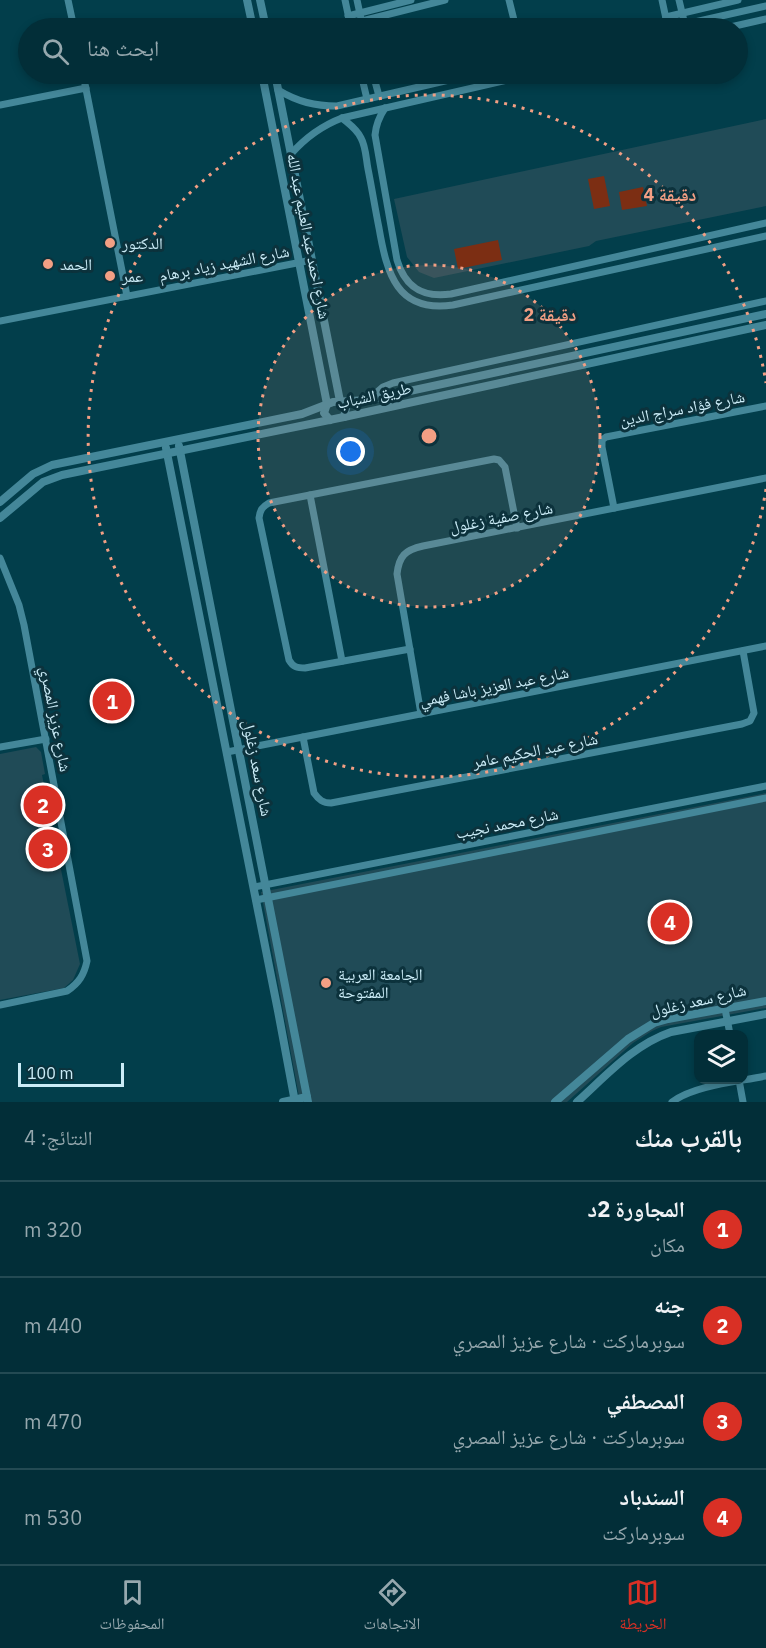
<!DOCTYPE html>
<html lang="ar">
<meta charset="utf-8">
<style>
:root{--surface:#022e38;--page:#0c3640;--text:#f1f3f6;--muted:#96a8ae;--line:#234a53;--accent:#d93025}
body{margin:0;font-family:"IBM Plex Sans","Noto Naskh Arabic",sans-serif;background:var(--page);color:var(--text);direction:rtl}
.controls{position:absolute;right:18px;bottom:18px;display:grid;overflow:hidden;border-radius:12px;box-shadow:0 3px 9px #0003}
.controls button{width:54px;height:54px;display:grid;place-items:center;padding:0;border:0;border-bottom:2px solid var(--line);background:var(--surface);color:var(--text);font:30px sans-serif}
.scale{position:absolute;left:18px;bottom:15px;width:106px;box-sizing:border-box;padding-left:6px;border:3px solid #cbecf7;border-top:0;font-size:16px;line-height:21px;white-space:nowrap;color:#cbecf7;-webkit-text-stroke:4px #0c323c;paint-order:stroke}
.you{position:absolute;left:351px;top:452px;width:21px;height:21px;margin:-15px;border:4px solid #fff;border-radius:50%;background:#1a73e8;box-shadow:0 0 0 9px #1a73e833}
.badge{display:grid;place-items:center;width:39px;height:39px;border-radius:50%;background:var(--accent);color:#fff;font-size:20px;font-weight:700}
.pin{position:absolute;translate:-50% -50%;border:3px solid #fff;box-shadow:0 2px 6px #0006}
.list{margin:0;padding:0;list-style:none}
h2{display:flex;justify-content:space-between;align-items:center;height:78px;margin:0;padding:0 24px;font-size:26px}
h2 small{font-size:20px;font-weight:400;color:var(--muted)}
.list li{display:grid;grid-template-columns:39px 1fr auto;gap:18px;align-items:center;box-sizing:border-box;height:96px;padding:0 24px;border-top:2px solid var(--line)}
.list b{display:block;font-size:22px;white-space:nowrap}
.list p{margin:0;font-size:20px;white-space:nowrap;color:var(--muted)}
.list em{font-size:20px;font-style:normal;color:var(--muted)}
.icon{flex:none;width:33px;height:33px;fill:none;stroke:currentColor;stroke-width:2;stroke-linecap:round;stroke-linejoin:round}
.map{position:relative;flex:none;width:766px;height:1102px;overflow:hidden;direction:ltr}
.search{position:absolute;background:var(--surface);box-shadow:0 3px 9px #0003;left:18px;right:18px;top:18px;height:66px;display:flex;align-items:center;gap:15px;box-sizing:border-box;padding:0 21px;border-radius:33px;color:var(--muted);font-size:22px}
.sheet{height:462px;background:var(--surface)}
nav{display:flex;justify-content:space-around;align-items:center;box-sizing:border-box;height:84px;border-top:2px solid var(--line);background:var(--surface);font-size:16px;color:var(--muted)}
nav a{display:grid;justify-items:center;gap:3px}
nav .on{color:var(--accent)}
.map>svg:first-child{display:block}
.built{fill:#204b57}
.green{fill:#7c2e13}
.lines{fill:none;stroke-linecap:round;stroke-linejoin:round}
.minor{stroke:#448799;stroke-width:7}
.tertiary{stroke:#448799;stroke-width:8}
.ring{fill:none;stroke:#f39f84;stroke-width:3;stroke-dasharray:3 6}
.poi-dot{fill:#f39f84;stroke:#0c323c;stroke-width:2}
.labels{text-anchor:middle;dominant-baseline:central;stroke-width:6;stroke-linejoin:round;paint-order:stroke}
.street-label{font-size:16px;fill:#cbecf7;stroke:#0c323c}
.poi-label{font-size:16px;fill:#cbecf7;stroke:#0c323c;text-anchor:start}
.centre{fill:#f39f84;stroke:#0c323c;stroke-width:3}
.ring-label{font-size:18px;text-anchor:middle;font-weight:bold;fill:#f39f84;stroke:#0c323c;stroke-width:6;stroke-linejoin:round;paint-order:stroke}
</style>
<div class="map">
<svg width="766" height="1102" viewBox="0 0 766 1102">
<rect width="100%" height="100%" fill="#023e4b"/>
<g class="built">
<polygon points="766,119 766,206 596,241 589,246 434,278 419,272 407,257 394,199"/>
<polygon points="36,747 41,752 45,774 42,775 80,964 73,980 64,988 0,1000 0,754"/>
<polygon points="766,793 766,1008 661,1027 652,1031 633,1043 567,1102 300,1102 261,892"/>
</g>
<g class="green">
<polygon points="604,176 610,206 594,209 588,179"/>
<polygon points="643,187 647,206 622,210 619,192"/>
<polygon points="498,240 502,260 458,269 454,249"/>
</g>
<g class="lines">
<g class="minor">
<polyline points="68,0 74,28"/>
<polyline points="345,0 351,28"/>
<polyline points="357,0 363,28"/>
<polyline points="509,0 516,28"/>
<polyline points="662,0 668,28"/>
<polyline points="679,0 685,25"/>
<polyline points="348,16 411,0"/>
<polyline points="666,17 738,0"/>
<polyline points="350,24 445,0"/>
<polyline points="668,28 766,6"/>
<polyline points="726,28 766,19"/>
<polyline points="83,74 127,296"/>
<polyline points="361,74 367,99"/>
<polyline points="373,74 379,96"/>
<path d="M278,90C298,102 315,106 337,106L475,74"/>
<polyline points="0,105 86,88"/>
<path d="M385,108C379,117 376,124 375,135L397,260C405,287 422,298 451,294L766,223"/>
<path d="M342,118C349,124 357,129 361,138C366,147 366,159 368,169C372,189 375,208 379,228C387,274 397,313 453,305L766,236"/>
<path d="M291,154C306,137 321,126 342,118L533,74"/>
<polyline points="0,321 312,260"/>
<polyline points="368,400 383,387 393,383 766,301"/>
<polyline points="310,495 342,661"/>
<polyline points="614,508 602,447 602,440 606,437 766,406"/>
<path d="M0,558L19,605L24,625L87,961C84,975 79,983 67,991L0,1005"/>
<path d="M410,649L305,668C297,668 293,667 289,660L259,518C260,510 262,507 269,503L494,459L499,460L505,467L517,528"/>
<path d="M421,714L397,574C399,556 405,550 423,546L766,478"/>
<path d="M303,737L314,793C319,800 323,803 331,803L742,724L750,721L754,713L743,651"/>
<polyline points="0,747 46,739"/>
<polyline points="227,752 766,646"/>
<polyline points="254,887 766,786"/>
<polyline points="256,900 766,798"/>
<polyline points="725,1009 730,1034"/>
<polyline points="739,1080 743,1102"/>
<path d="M672,1102C695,1085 737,1082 766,1076"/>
</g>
<g class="tertiary">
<polyline points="247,0 253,28"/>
<polyline points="260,0 266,28"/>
<polyline points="262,74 327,404 324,413 330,420"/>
<polyline points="275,74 340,401 346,408 344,417"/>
<polyline points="179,446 308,1102"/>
<polyline points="166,448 278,1011 295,1102"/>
<polyline points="0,502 33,474 52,465 302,414 333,402 368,400 766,314"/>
<polyline points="0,518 43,482 62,475 344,417 766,325"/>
<polyline points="283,1102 307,1097"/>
<polyline points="555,1102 628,1039 654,1023 668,1019 766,1001"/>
<path d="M577,1102C606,1076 633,1045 671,1032L766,1014"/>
</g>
</g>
<circle cx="429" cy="436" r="171" fill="#f39f84" fill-opacity=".12"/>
<g class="ring">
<circle cx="429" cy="436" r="171"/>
<path d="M766 489A341 341 0 1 1 766 383"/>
</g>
<g class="poi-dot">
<circle cx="110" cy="243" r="6"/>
<circle cx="48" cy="264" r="6"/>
<circle cx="110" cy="276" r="6"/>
<circle cx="326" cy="983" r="6"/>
</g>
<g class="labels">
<g class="street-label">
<text transform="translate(309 236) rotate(79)">شارع احمد عبد العليم عبد الله</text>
<text transform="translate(224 263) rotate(-11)">شارع الشهيد زياد برهام</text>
<text transform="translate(374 395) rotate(-12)">طريق الشباب</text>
<text transform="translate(682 408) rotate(-11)">شارع فؤاد سراج الدين</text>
<text transform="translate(501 517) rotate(-11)">شارع صفية زغلول</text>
<text transform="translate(494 686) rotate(-11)">شارع عبد العزيز باشا فهمي</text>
<text transform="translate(56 719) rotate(79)">شارع عزيز المصري</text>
<text transform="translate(535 750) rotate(-11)">شارع عبد الحكيم عامر</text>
<text transform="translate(258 768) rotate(79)">شارع سعد زغلول</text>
<text transform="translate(507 823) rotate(-11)">شارع محمد نجيب</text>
<text transform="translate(698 1000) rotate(-13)">شارع سعد زغلول</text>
</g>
<g class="poi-label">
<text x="122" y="243">الدكتور</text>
<text x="60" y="264">الحمد</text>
<text x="122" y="276">عمر</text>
<text x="338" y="974">الجامعة العربية<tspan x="338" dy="18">المفتوحة</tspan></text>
</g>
</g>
<circle cx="429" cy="436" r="9" class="centre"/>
<g class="ring-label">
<text x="670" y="201">4 دقيقة</text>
<text x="550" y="321">2 دقيقة</text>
</g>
</svg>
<div class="controls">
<button><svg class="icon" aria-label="layers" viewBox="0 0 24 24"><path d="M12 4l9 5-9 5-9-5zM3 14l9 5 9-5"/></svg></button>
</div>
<div class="scale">100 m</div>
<div class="you"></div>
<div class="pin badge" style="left:112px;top:701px">1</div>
<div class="pin badge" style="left:43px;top:805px">2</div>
<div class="pin badge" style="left:48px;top:849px">3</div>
<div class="pin badge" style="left:670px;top:922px">4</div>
<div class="search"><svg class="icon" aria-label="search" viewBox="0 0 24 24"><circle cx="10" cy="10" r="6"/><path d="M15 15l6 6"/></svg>ابحث هنا</div>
</div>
<section class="sheet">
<h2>بالقرب منك<small>النتائج: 4</small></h2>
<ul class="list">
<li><span class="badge">1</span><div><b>المجاورة 2د</b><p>مكان</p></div><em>320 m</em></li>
<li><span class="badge">2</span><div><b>جنه</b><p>سوبرماركت · شارع عزيز المصري</p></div><em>440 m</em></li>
<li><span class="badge">3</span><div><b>المصطفي</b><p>سوبرماركت · شارع عزيز المصري</p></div><em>470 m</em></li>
<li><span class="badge">4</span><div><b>السندباد</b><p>سوبرماركت</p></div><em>530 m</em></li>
</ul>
</section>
<nav>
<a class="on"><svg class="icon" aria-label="map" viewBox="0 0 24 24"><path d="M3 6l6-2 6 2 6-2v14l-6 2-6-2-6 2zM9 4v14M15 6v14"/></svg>الخريطة</a>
<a><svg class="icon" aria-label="directions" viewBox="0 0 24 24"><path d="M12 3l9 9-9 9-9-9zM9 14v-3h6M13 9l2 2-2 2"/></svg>الاتجاهات</a>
<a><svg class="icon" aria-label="saved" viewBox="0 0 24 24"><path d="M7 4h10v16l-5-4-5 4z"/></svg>المحفوظات</a>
</nav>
